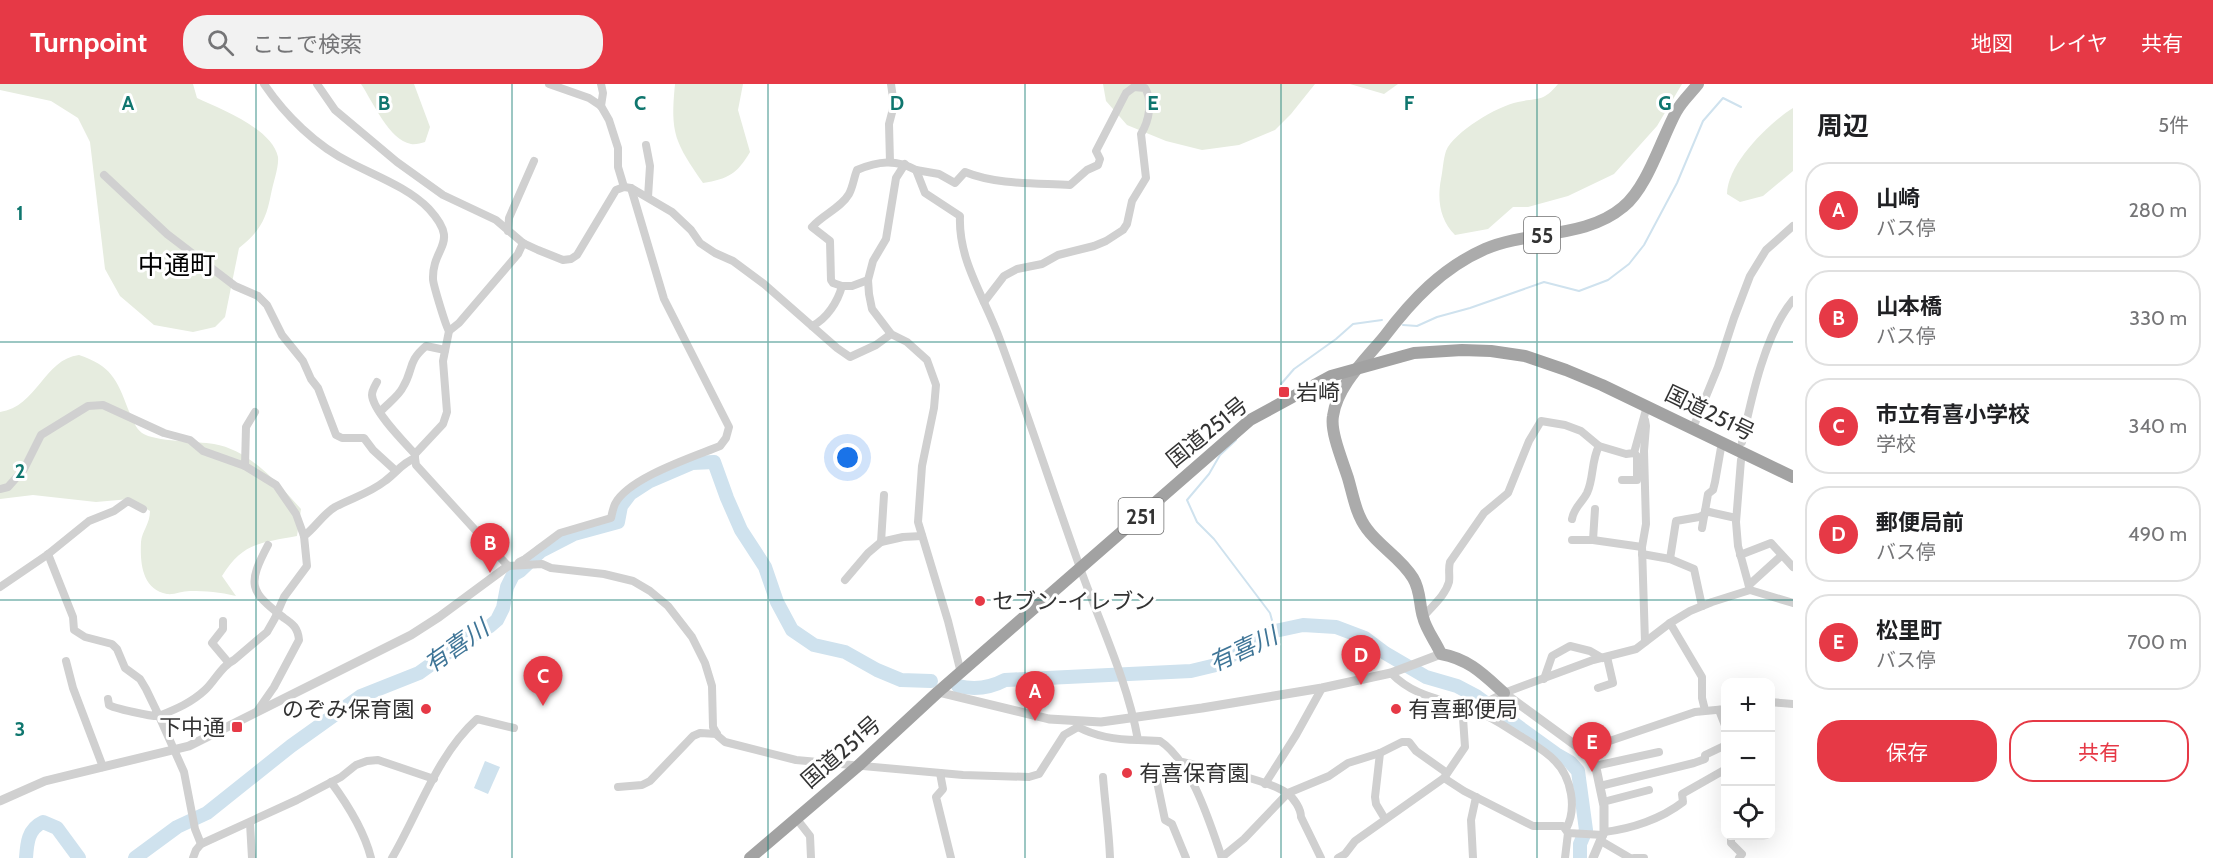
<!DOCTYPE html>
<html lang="ja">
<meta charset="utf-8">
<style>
:root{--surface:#fff;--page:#f2f2f2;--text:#202124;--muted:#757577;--line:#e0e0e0;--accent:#e63946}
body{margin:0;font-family:Cabin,"Noto Sans JP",sans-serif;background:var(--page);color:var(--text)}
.controls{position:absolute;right:18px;bottom:18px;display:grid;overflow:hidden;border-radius:12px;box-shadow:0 6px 24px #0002}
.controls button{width:54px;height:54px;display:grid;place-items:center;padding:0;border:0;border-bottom:2px solid var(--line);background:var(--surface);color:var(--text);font:30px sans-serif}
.you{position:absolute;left:848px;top:374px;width:21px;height:21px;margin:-15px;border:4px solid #fff;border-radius:50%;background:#1a73e8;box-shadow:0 0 0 9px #1a73e833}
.badge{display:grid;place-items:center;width:39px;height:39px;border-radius:50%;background:var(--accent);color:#fff;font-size:20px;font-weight:700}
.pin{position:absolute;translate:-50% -50px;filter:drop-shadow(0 2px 3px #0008)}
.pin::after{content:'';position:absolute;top:32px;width:21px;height:18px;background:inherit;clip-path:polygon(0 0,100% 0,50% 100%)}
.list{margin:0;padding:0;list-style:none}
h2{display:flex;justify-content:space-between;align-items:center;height:78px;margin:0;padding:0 24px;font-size:26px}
h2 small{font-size:20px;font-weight:400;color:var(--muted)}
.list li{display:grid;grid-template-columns:39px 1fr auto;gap:18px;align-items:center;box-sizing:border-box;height:96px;margin:0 12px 12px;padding:0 12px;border:2px solid var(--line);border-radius:24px}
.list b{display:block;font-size:22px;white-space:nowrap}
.list p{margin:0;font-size:20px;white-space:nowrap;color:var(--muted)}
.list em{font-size:20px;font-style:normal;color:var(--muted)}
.actions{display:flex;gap:12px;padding:18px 24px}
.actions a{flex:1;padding:14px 0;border:2px solid var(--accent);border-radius:24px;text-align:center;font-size:21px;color:var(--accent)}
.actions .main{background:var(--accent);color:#fff}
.icon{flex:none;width:33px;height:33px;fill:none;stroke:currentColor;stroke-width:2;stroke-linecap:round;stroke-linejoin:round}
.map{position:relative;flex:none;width:1793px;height:774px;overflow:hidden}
header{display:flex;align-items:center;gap:36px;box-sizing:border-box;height:84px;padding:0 30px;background:var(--accent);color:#fff}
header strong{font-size:28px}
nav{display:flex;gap:33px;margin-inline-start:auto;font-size:21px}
.search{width:420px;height:54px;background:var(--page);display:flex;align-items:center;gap:15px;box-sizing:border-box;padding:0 21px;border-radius:24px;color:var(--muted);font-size:22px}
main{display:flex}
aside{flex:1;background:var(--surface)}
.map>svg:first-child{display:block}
.green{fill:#e6ecdf}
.water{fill:#cfe2ee}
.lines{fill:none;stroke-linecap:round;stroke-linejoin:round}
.stream{stroke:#cfe2ee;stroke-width:2}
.river{stroke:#cfe2ee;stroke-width:14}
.minor{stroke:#d0d0d0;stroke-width:8}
.tertiary{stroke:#d0d0d0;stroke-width:9}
.primary{stroke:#ababab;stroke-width:12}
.trunk{stroke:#a2a2a2;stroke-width:12}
.grid{fill:none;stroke:#0f766e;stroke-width:1.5;stroke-opacity:0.55}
.poi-dot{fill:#e63946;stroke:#fff;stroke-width:2}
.labels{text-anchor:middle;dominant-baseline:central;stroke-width:6;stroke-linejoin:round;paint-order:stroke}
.shield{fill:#fff;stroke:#707070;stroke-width:1.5}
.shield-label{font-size:21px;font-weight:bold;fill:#333}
.poi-label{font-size:22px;fill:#333;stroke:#fff;text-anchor:start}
.street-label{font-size:22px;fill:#333;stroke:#fff}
.water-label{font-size:24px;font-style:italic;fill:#3f7597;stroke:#fff}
.quarter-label{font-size:26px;fill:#000;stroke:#fff}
.grid-label{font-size:20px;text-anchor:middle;font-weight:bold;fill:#0f766e;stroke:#fff;stroke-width:6;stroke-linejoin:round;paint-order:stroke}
</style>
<header>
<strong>Turnpoint</strong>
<div class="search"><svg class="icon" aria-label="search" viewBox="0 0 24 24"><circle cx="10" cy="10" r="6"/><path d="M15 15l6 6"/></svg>ここで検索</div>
<nav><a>地図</a><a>レイヤ</a><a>共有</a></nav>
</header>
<main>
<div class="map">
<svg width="1793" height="774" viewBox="0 0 1793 774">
<rect width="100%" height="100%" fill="#fff"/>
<g class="green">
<path d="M0,0H193L197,14C220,25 272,44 278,73C279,83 273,99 271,110C266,136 260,147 239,164L225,233L215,243L193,248L154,241L120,212L105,185L90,58L78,34L51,17L0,6Z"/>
<path d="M361,0H414L430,43L425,58C421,59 415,61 411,60C389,56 373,18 361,0Z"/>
<path d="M675,0H743L738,26L750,68C737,90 728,95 703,99C675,58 670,50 675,0Z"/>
<polygon points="1103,0 1315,0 1291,30 1275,46 1239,61 1202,66 1166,57 1127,41 1106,17"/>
<polygon points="1350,0 1398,0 1384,10"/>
<path d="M1558,0H1682L1657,42L1614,90L1568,112L1528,123H1513L1488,145L1455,151C1440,136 1437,116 1441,95C1443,86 1443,76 1446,67C1454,48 1497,22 1518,18C1539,13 1542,19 1558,0Z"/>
<path d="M1793,24V87L1763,112L1740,118L1727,110C1727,80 1769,39 1793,24Z"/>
<path d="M79,271C111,282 117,295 128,325C131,332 135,344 142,349C155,358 197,357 214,360C250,366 278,400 301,425L297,452C261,459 243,458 222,492L236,512C220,508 206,507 190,507C182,507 174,511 167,510C142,505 140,479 141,458C142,447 150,440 150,427L130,415L96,418L33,411L0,415V328C37,323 44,275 79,271Z"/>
</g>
<polygon class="water" points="485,677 500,683 488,710 474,704"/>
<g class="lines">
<g class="stream">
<polyline points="1403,241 1417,242 1437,233 1470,224 1544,198 1579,207 1608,196 1629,180 1644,161 1677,99 1703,37 1723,14 1741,23"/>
<polyline points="1281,300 1294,285 1336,255 1353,240 1382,236"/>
<polyline points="1236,356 1220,371 1209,390 1187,416 1197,438 1214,455 1270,529 1275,547"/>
</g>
<g class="river">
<path d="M958,602C975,606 990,604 1005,596L1191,587L1216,581L1261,553L1275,547L1303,541L1336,543L1365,554L1385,569L1426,593L1457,602L1476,612L1556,670L1570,678L1578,687L1586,746L1580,760V774"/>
<path d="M26,774C27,759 28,745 43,738L57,744L79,774"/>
<polyline points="135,774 177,743 207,729 291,662 361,612 419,589 468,554 490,542 497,536 503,524 507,503 513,491 520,487 541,467 574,450 618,438 621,422 630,410 650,397 692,379 714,378 727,414 741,446 765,483 777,518 792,546 814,561 845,568 877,586 901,596 931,597"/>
</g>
<g class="minor">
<path d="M264,0C285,31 316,62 351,79C376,92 409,104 429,125C461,160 432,162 433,195C433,200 446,243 449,247L443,277L447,328L443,340L415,370V374C402,379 396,389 385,397C370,409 352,414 335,423C323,430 315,444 304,452"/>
<polyline points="317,0 335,26 397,78 443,111 496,136 523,159 538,166 563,176 571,175 577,171 616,106 624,103 631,104 672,128 691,146 700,159 715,169 733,177 764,200 837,264 850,273 876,261 891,250"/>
<polyline points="549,0 589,14 601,22 609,36 618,64 618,83 624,103"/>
<polyline points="601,22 603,9 601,0"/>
<polyline points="646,61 650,82 648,113"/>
<polyline points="890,78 889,40 894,21 891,0"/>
<polyline points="905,80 896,94 886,155 873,177 868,196 869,210 872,225 891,250 907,258 927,276 936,301 934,324 922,382 918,438 948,537 961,589"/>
<path d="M916,86L939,90L955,99L965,88C997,101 1036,99 1070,101L1087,86L1098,81L1100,75L1096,67L1126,9L1134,3L1145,4C1153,17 1149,37 1141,50L1146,94L1132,117L1127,140L1123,146L1106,157L1094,162L1058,171L1042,180L1017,185L1004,192L984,218"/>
<polyline points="104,91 167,150 235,202 258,212 267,221 282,251 303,277 311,295 318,304 336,351 342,354 364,354 373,366 396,387"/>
<polyline points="508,147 509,134 534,77"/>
<path d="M842,202L833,199L831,196L830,157L812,143C822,131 841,124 849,110C853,103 854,93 857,86C878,77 896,75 916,86L925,109L960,132C958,177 985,214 1000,256C1029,334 1055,414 1083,492C1103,546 1128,600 1138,656L1160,657C1191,677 1210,739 1222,774"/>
<path d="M812,242C827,235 838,217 842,202H852L868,196"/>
<polyline points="449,247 459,239 518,170 523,159"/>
<path d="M377,298C375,302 372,306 372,311C373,327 404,358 415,370"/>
<path d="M380,328C387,320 399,312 403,303C414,285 407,278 426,262L445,266"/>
<polyline points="1693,344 1718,283 1734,234 1750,192 1766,166 1793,142"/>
<path d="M1742,358C1751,316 1765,249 1793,216"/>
<polyline points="415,374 416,381 508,482"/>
<polyline points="1741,376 1736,438 1738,462 1750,506"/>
<polyline points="245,382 246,343 255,328"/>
<polyline points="1622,396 1637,396 1637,372 1634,369"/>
<path d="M0,405L8,403L24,385L41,351L88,322L103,321L164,349L190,356L203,367L245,382L276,401L296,430L304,452L307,482L284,513L275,534L267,548L234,576C221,582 215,597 205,606C191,619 176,625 159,632L184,688L195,745L201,760"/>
<polyline points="884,411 881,458 903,453 922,452"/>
<polyline points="1705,427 1736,434"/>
<path d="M1572,435C1574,423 1582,419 1587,409C1594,394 1591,377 1599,362"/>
<polyline points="1702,444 1708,410 1713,406 1715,398 1722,358"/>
<polyline points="1572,456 1593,456 1642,463"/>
<polyline points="1593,456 1595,425"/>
<path d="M48,470L73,533L74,546L85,553L112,560L117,565L125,584L140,595L146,605L159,632C153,633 113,624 109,621L108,615"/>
<polyline points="1642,470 1670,475 1694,485 1702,522"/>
<polyline points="1740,471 1771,459 1793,483"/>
<polyline points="1670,475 1676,437 1699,433 1705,430"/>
<path d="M519,478L525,475L560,449L611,434C612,430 613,424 615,420C628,394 693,373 720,362L726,354L729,343L664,215L631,104"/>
<polyline points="508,482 542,480 551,484 604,490 633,497 650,507 668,522 692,553 705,579 712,602 713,643 718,652 725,658 796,676 963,691 1029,693 1039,690 1064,651 1078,643 1079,638"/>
<polyline points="845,496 868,469 881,458"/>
<polyline points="1749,501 1781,472"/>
<polyline points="0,503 47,471 89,437 114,427 128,417 143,425"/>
<path d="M1423,533C1432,522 1445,512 1449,498C1450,491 1448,485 1450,478L1484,429L1508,409L1529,357L1541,337L1565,341L1581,347L1599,362L1626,370L1634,369L1647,322"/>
<polyline points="223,537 223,545 212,559 228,578"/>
<polyline points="1670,539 1702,593 1702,614 1705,626"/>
<polyline points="1645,558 1642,463 1646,440 1644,367 1646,342 1645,336"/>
<polyline points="66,577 73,604 103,683"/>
<path d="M1391,589C1416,615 1446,615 1478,628C1494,634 1507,644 1522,653C1533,660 1546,667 1555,677C1572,694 1577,725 1566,745"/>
<polyline points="1544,595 1552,572 1570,562 1590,567 1602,574"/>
<polyline points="1598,604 1613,599 1607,573"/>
<polyline points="1770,618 1793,620"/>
<path d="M258,626L274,603L299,556C298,544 293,540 284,534C249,507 247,501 268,461"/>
<polyline points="1719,626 1726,644"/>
<path d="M1078,643C1097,653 1117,656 1138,656"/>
<polyline points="1583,666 1695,628 1726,625"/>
<polyline points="1380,669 1375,713 1376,720 1385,735"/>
<path d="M1182,678C1208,684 1266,695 1287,709C1294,714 1301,725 1301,733L1321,774"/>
<polyline points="1595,682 1659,668"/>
<polyline points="1155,688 1165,736 1172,740 1186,774"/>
<polyline points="940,689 943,705 936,713 951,774"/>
<path d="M1103,693C1105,720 1109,746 1110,774"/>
<polyline points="1444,694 1464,707 1533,742 1563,742 1568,749 1603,751"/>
<path d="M331,698C348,721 364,746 371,774"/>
<polyline points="1265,700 1296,651 1322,604"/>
<polyline points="1600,702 1694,679 1705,675 1705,671 1726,661"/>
<polyline points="618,703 642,701 650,697 693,652 700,649 717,650"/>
<polyline points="1603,718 1649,706"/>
<polyline points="796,734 810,752 811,774"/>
<polyline points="250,739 252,774"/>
<path d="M1604,748C1631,745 1661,735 1683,718L1682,710L1726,685"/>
<polyline points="1731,752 1731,759 1742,770 1739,774"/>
<polyline points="1601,757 1630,774"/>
<polyline points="1222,773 1244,755 1288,709 1329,692 1348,679 1380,669 1402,658 1409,658 1416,667 1447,689"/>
<polyline points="193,774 196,766 201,760 297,716 341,693 356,681 367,677 378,676 434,695"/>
<path d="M392,774C419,728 437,671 477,635L514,644"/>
<polyline points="1338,774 1345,770 1355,757 1444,694 1465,663 1463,634 1466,629 1471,626 1504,609 1593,576 1636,565 1670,539 1690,527 1712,518 1750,506 1793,519"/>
<polyline points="1473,774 1471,736 1476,713"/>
<polyline points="1565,774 1568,749"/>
<polyline points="1634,774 1644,774"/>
</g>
<g class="tertiary">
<polyline points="938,608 1049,635 1101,638 1202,624 1322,604 1391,589 1441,570"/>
<polyline points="1504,609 1586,669 1596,684 1604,722 1604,748 1593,774"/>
<polyline points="0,717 45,697 189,662 411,551 439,533 508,482"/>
</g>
<path class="primary" d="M1504,609C1484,591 1469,575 1441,570C1436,558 1426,546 1423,533C1419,520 1421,507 1413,494C1401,474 1380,463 1367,445C1356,431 1353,411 1348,394C1343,378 1330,348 1333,332C1337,302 1365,276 1384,253C1412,216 1442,184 1485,165C1529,146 1585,155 1623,123C1647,104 1661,56 1676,28C1681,18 1691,9 1698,0"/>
<polyline class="trunk" points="750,774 858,682 938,608 1250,336 1331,292 1414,269 1462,266 1491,267 1525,272 1566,286 1602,301 1793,393"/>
</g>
<path class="grid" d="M256,0V774M512,0V774M768,0V774M1025,0V774M1281,0V774M1537,0V774M0,258H1793M0,516H1793"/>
<g class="poi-dot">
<rect x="1278" y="302" width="12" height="12" rx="3"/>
<circle cx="980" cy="517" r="6"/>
<circle cx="426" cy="625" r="6"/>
<circle cx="1396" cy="625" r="6"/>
<rect x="231" y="637" width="12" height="12" rx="3"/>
<circle cx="1127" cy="689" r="6"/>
</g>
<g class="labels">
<g class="shield">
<rect x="1524" y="133" width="36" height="36" rx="4.5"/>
<rect x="1118.5" y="414" width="45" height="36" rx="4.5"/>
</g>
<g class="shield-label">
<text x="1542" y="151">55</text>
<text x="1141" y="432">251</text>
</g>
<g class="poi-label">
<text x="1296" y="308">岩崎</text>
<text x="992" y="517">セブン-イレブン</text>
<text x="414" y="625" text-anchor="end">のぞみ保育園</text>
<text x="1408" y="625">有喜郵便局</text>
<text x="225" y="643" text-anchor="end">下中通</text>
<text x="1139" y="689">有喜保育園</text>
</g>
<g class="street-label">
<text transform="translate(1710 329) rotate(26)">国道251号</text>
<text transform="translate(1207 348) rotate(-39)">国道251号</text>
<text transform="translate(841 668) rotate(-41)">国道251号</text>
</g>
<g class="water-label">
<text transform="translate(456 562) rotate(-35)">有喜川</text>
<text transform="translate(1243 565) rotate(-25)">有喜川</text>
</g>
<g class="quarter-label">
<text x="177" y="181">中通町</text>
</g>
</g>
<g class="grid-label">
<text x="128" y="26">A</text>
<text x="384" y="26">B</text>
<text x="640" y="26">C</text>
<text x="897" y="26">D</text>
<text x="1153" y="26">E</text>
<text x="1409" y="26">F</text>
<text x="1665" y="26">G</text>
<text x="20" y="136">1</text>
<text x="20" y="394">2</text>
<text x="20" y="652">3</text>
</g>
</svg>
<div class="controls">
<button>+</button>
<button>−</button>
<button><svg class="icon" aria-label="locate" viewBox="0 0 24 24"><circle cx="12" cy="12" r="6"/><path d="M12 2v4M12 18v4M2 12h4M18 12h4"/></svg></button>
</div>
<div class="you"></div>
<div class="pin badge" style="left:1035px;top:637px">A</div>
<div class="pin badge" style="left:490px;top:489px">B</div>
<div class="pin badge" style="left:543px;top:622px">C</div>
<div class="pin badge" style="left:1361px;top:601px">D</div>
<div class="pin badge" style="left:1592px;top:688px">E</div>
</div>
<aside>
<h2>周辺<small>5件</small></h2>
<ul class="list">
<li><span class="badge">A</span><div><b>山崎</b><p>バス停</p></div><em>280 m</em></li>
<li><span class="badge">B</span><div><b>山本橋</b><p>バス停</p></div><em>330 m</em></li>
<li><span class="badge">C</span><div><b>市立有喜小学校</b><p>学校</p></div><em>340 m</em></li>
<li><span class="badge">D</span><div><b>郵便局前</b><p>バス停</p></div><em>490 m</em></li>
<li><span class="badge">E</span><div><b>松里町</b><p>バス停</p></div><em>700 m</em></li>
</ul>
<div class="actions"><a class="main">保存</a><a>共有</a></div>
</aside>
</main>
